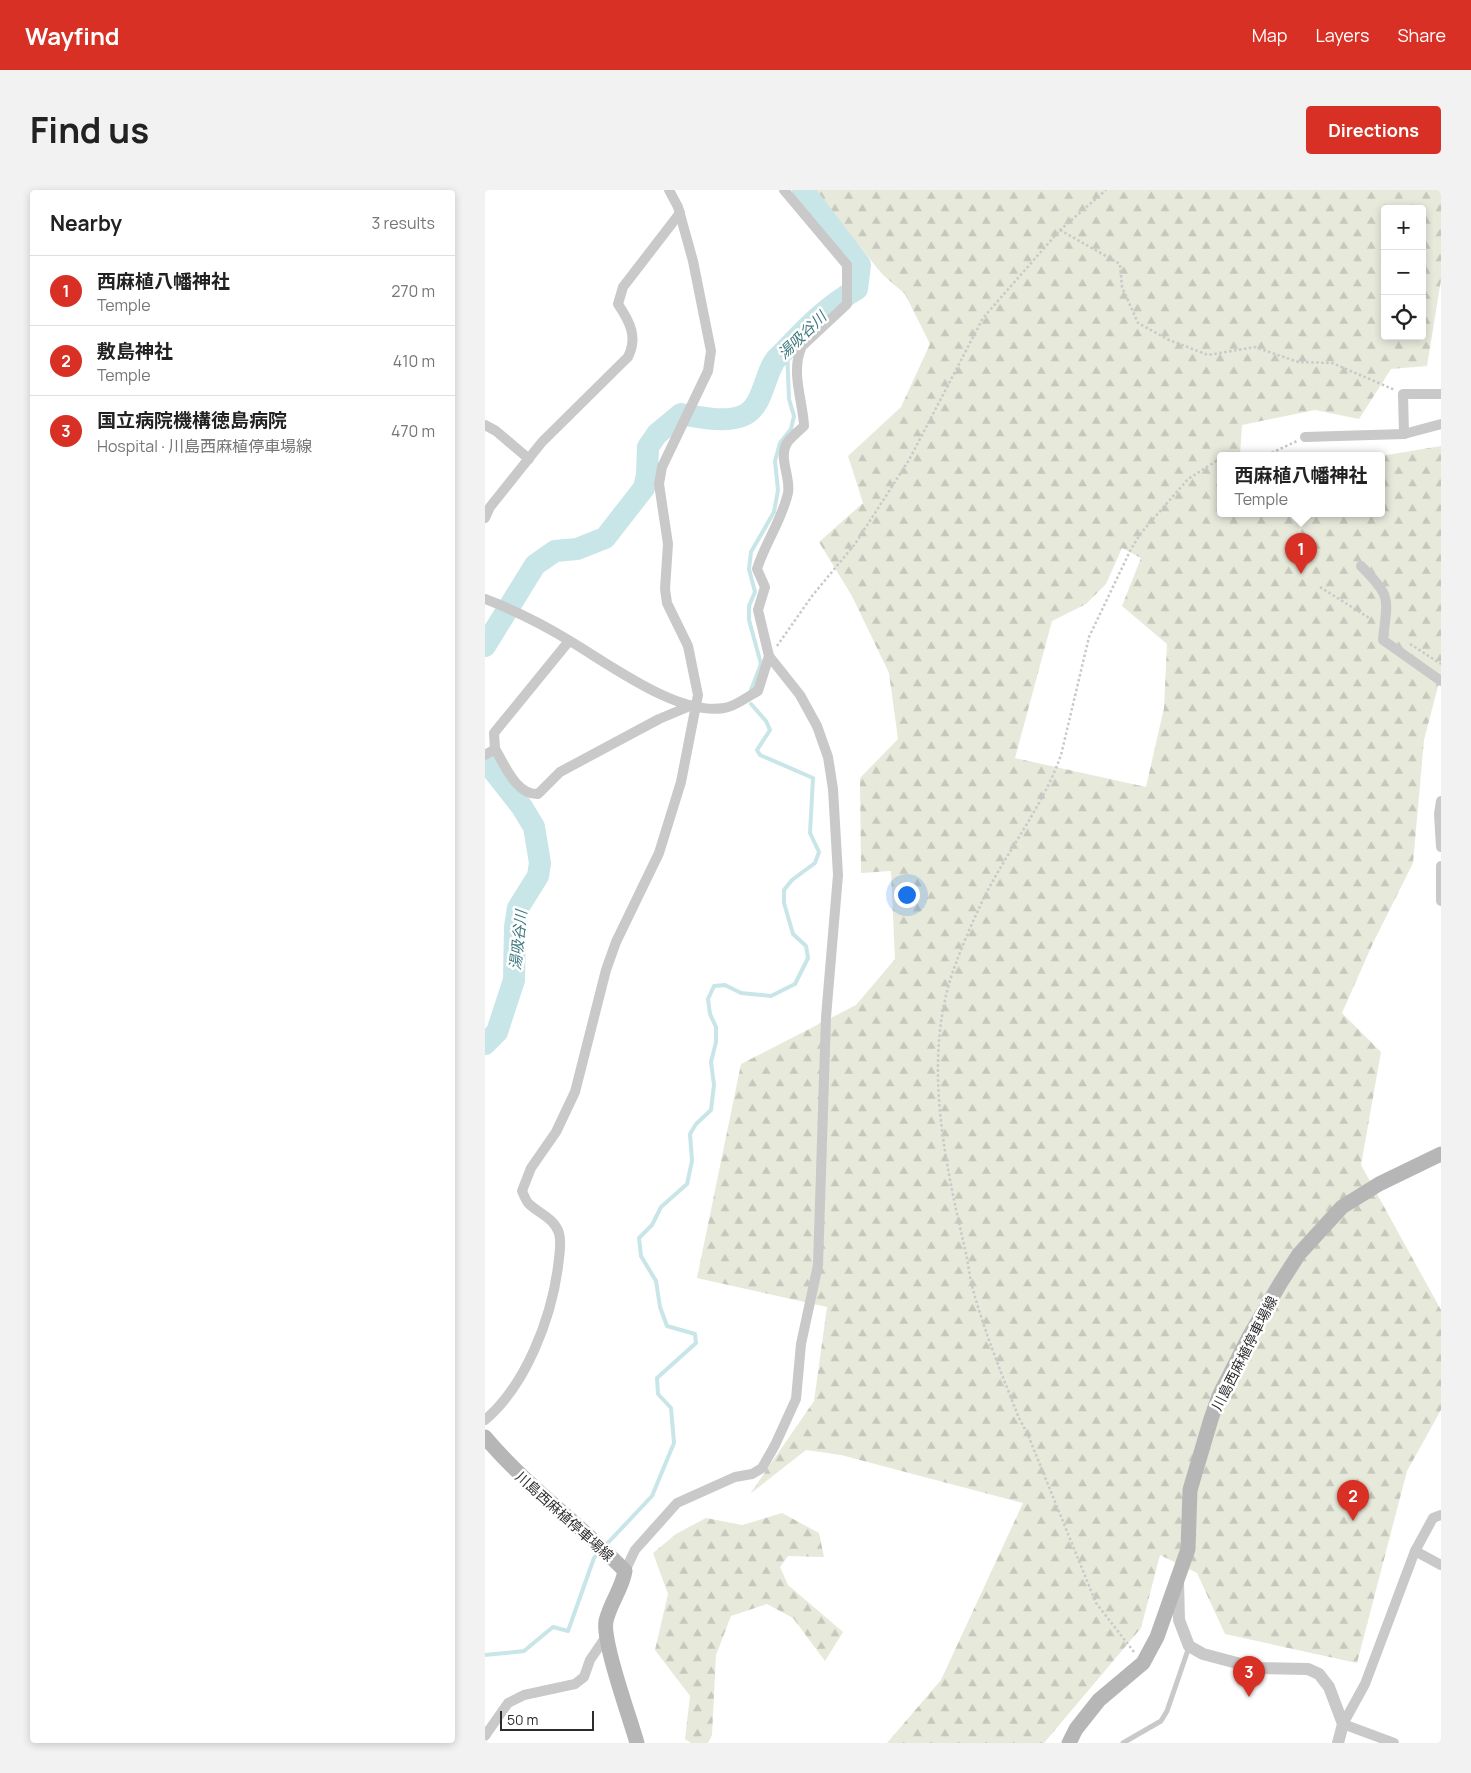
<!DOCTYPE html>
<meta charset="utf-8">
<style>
:root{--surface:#fff;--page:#f2f2f2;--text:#222;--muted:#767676;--line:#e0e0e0;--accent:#d93025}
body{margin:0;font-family:Manrope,"Noto Sans JP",sans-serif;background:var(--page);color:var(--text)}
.controls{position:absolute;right:15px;top:15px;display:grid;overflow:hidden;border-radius:5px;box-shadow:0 2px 8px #0003}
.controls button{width:45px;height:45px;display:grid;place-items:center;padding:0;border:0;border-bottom:1px solid var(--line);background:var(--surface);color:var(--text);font:25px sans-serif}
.scale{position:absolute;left:15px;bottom:12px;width:94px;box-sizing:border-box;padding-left:5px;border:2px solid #2c2c2c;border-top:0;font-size:14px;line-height:18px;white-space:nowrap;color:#2c2c2c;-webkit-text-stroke:4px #fff;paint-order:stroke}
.you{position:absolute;left:421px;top:704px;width:18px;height:18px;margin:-12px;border:4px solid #fff;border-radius:50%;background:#1a73e8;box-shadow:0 0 0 8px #1a73e833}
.badge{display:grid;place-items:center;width:32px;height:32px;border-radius:50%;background:var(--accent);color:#fff;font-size:16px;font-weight:700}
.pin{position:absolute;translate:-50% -41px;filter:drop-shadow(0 1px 2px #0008)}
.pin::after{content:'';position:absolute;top:26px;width:18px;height:15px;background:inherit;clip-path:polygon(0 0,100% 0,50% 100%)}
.popup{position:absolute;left:732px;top:262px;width:168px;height:65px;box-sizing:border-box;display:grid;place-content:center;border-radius:5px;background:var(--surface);filter:drop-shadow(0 1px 4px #0005);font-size:16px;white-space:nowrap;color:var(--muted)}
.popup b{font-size:19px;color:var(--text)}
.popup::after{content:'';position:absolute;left:50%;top:100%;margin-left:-10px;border:10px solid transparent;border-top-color:var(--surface)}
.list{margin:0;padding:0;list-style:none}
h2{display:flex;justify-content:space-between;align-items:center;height:65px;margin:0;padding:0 20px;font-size:21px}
h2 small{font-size:16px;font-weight:400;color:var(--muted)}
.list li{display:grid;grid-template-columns:32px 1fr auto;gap:15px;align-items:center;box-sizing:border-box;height:70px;padding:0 20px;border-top:1px solid var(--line)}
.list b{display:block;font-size:19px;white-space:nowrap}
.list p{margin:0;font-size:16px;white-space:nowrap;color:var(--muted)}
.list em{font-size:16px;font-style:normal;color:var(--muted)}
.icon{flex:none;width:28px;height:28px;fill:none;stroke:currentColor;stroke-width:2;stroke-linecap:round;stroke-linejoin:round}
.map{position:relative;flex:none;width:956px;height:1553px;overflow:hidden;border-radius:5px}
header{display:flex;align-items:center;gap:30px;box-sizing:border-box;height:70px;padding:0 25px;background:var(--accent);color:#fff}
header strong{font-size:24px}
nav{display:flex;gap:28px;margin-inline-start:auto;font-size:18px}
.intro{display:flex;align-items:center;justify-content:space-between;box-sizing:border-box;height:120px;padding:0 30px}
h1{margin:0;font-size:35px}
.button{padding:12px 22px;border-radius:5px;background:var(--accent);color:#fff;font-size:18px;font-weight:700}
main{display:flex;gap:30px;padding:0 30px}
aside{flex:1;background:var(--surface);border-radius:5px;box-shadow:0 2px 8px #0003}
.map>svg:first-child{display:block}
.forest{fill:url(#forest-firs);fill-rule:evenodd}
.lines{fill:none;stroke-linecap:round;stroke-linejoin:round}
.stream{stroke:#c8e5e8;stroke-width:4}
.river{stroke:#c8e5e8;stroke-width:22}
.path{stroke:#c9c9c9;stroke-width:2.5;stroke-dasharray:2.5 2.5;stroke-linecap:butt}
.service{stroke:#c9c9c9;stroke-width:5}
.minor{stroke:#c9c9c9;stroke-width:10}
.tertiary{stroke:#c9c9c9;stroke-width:12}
.secondary{stroke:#b6b6b6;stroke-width:15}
.labels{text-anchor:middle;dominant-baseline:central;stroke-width:5;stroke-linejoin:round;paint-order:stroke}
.street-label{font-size:14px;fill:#2c2c2c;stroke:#fff}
.water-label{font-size:15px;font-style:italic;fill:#3f7b81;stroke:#fff}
</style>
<header>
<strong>Wayfind</strong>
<nav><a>Map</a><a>Layers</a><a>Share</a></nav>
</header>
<div class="intro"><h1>Find us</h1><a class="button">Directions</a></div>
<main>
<aside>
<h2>Nearby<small>3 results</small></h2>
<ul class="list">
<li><span class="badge">1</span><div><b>西麻植八幡神社</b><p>Temple</p></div><em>270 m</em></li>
<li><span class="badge">2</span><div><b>敷島神社</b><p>Temple</p></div><em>410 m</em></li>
<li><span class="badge">3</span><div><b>国立病院機構徳島病院</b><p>Hospital · 川島西麻植停車場線</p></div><em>470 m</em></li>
</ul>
</aside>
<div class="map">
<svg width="956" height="1553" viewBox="0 0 956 1553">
<defs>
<pattern id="forest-firs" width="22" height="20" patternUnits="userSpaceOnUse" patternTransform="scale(1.25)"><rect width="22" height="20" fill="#e7e9db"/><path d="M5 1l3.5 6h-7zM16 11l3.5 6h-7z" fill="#c6c8bc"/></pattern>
</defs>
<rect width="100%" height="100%" fill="#fff"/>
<g class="forest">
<path d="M328,0H956V90L942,176L906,179L874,229L830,220L757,235L755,265H736V323H896V266L956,256V485L939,550L928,673L888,753L857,823L896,862L876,975L956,1120V1220L922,1281L872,1473L740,1444L712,1383L675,1365L656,1438L559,1553H402L456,1490L538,1313L356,1265L321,1260L265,1304L329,1211L342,1117L212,1088L256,874L371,815L410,769L406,681L376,683L375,588L413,549L404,483L367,406L334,352L378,313L363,266L416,217L445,154L420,104L398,85ZM900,19H937V146H900ZM637,358L656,368L637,416L682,454L679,518L661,597L530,568L567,431L601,414L621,394Z"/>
<polygon points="297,1323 334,1343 339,1367 303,1366 295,1377 303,1395 358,1442 340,1471 308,1428 282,1414 246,1426 231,1465 227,1545 223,1553 206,1553 200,1549 205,1506 170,1460 183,1404 168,1363 191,1344 221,1328 257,1335"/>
</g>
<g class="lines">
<g class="stream">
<polyline points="266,500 276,474 264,430 264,416 270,402 264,379 266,362 289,322 293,300 290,271 295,253 306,239 309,226 304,209 302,158"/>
<polyline points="119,1357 167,1306 189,1253 186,1218 173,1204 172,1188 211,1153 210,1144 182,1136 175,1117 171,1091 156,1066 154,1048 167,1035 176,1017 202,994 207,971 205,944 211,934 226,920 229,895 226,872 231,852 231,837 225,824 223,809 229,796 240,795 256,803 286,806 310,794 323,768 321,756 308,744 299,713 299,700 307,690 330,673 334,662 325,643 328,588 275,565 272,560 285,540 281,531 266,514"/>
<polyline points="0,1465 39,1461 68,1437 83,1441 109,1368 114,1362"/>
</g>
<g class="river">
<path d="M0,456L50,375L70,361L92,359L120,348L159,298L162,285L163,257L172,244L196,224C215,227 238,233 257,226C277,219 279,188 289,172C292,167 298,163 302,158C325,134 343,116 372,99L375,75L318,0"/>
<polyline points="0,570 37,617 49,637 55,673 53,686 33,718 30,737 29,790 12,842 0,854"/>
</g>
<g class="path">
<polyline points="575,40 635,74 637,97 653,133 684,150 723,165 770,157 813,172 847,173 910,200"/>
<polyline points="782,265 812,251"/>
<polyline points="835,397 889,431"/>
<polyline points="925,454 956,474"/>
<polyline points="292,456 327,406 370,354 424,270 498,128 575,40 621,0"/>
<path d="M649,1462L611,1413L543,1245L534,1228C517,1185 499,1141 487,1096C484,1084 483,1071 480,1059C459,968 436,864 471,773C478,754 487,733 496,714C520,663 557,619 576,565L604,447L646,359L656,343L703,289L736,268"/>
</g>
<polyline class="service" points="638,1553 676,1531 682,1521 704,1457"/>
<g class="minor">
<polyline points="0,235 11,241 44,269"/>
<polyline points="919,244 918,204 956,204"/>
<polyline points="820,247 919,244 956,234"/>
<path d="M0,328L5,317L57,252L143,167C153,147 145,132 133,114L138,97L195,23"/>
<path d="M876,376C908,408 902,408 898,450L956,491"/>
<path d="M0,409C29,420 59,435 85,451C124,474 193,526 239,518C250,517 263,506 273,501L284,466"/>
<path d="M10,559C20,575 31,605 53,604L75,582L174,529L205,516"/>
<polyline points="0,565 10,559 9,543 84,451"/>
<polyline points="956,611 954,624 956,657"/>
<polyline points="956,676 956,711"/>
<path d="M0,1230C41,1195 66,1129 73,1077C74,1066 77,1054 74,1043C69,1028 55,1024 44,1014C41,1011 39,1005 37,1001L46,978L71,942L90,902L121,780L131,752L174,663L196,592L213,505L203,456L182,413L180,399L183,354L174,294L177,277L223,181L226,161L208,71L193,17L184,0"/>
<polyline points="930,1361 956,1375"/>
<path d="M140,1381L150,1360L192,1313L250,1287L267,1284L277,1278L290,1255L311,1209L316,1154L333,1075L341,827L353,685L348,599L343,567L332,536L315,505L284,466L273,420L280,397L272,379C280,353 297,330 303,303C306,287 293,268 302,253C306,247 314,241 319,236C318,211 305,181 317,156L362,114V75L299,0"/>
<polyline points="0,1546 23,1513 39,1505 90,1494 99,1487 105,1470 120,1448"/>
<polyline points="909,1553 858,1534 880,1494 930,1361 948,1328 956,1325"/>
</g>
<polyline class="tertiary" points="693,1392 694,1430 704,1456 718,1464 771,1478 823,1479 834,1484 844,1497 858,1534 853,1553"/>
<g class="secondary">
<path d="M0,1247C42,1297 95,1334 140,1381C137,1399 125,1413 121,1431C117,1451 145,1528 152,1553"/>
<polyline points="584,1553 591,1539 614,1510 658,1473 672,1447 703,1359 705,1300 726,1229 734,1206 765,1145 796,1092 814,1064 857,1017 894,994 956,964"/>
</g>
</g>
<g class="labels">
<g class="street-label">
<text transform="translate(759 1163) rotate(-63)">川島西麻植停車場線</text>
<text transform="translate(80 1326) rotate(42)">川島西麻植停車場線</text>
</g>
<g class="water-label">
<text transform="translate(317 145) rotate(-44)">湯吸谷川</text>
<text transform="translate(33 750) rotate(-84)">湯吸谷川</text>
</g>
</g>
</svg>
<div class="controls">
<button>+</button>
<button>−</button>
<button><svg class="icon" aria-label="locate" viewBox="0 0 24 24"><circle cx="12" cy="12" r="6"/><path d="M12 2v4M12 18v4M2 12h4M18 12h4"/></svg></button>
</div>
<div class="scale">50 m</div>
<div class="you"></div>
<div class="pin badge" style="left:816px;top:384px">1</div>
<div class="popup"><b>西麻植八幡神社</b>Temple</div>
<div class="pin badge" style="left:868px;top:1331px">2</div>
<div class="pin badge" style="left:764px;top:1507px">3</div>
</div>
</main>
